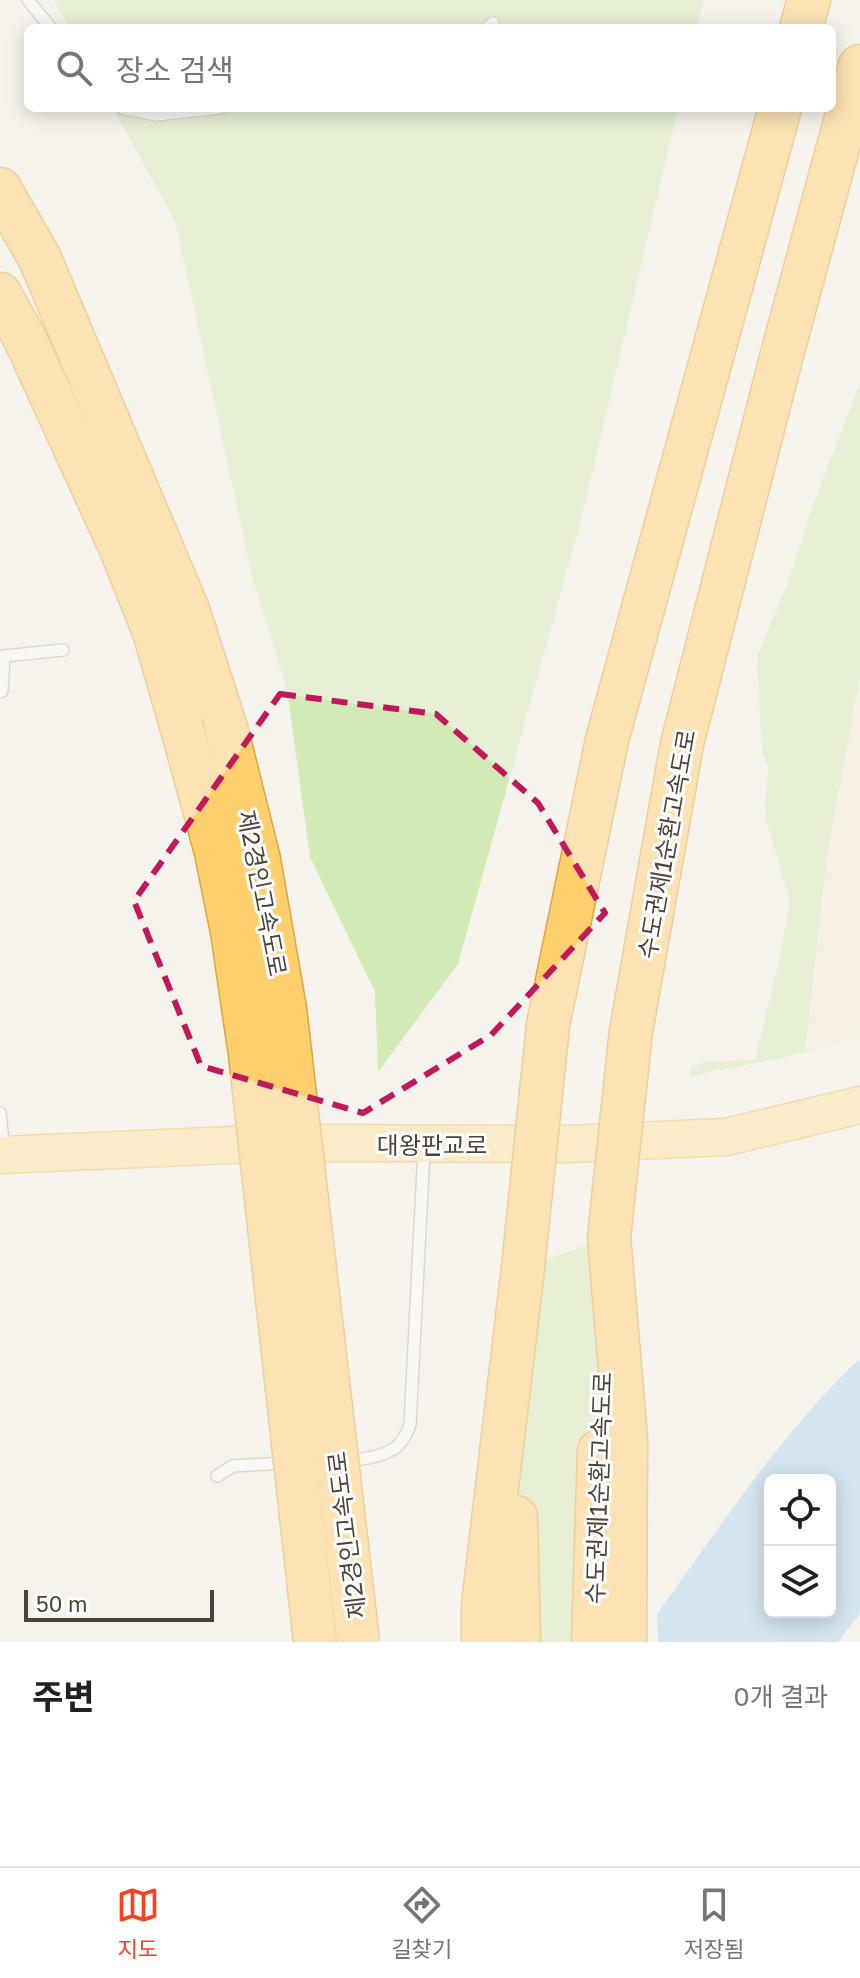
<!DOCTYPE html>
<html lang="ko">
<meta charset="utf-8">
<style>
:root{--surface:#fff;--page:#f2f2f2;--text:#202124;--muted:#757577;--line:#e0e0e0;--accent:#fc3f1d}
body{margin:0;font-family:"Golos Text","Noto Sans KR",sans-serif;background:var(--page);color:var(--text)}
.controls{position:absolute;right:24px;bottom:24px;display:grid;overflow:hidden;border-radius:12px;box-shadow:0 4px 20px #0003}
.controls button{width:72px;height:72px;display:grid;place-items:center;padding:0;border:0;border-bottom:2px solid var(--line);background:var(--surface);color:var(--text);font:40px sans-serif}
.scale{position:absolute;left:24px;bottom:20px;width:190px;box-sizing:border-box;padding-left:8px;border:4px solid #4b4439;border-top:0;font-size:22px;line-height:28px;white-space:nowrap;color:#4b4439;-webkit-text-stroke:6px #fff;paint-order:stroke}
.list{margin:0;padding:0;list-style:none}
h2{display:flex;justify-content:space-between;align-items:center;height:104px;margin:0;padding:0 32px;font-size:34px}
h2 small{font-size:26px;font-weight:400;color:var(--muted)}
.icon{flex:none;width:44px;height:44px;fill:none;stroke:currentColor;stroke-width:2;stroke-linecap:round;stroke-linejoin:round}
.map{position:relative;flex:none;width:860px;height:1642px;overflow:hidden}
.search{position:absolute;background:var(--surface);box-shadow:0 4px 20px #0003;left:24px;right:24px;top:24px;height:88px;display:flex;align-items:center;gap:20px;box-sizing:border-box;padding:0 28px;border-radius:12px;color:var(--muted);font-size:30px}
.sheet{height:224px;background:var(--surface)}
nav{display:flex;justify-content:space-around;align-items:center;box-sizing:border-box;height:112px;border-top:2px solid var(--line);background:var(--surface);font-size:22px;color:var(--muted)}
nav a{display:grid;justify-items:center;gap:4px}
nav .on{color:var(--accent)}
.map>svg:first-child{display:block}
.commercial{fill:#f7ead8}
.green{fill:#d2eab5}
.water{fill:#a9d4f2;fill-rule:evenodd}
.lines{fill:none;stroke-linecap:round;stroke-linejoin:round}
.lane-casing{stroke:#c2bbae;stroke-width:14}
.primary-casing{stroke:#e6c16a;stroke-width:39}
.highway-casing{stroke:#e0a43c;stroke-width:45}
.lane{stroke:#fff;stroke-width:11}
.primary{stroke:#ffe39c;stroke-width:36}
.highway{stroke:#ffcf6e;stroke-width:42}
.highway-bridge-casing{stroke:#e0a43c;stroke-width:45;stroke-linecap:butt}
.highway-bridge{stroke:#ffcf6e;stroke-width:42}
.marked{fill:none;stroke:#c2185b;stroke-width:6;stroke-dasharray:16 10;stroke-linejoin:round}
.labels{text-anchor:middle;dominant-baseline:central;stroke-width:6;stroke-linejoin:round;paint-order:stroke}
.street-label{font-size:24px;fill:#4b4439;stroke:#fff}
</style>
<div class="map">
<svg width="860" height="1642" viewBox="0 0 860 1642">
<rect width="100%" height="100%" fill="#f6f3ec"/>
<polygon class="commercial" points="860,676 860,1037 805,1053 827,856"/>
<g class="green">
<polygon points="54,0 704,0 697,28 69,28"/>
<polygon points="113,108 678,108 581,520 458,964 378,1072 375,992 310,857 287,690 252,576 175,221"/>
<polygon points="860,383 860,676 827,856 805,1053 690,1076 691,1065 695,1066 705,1062 755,1060 778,965 790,901 765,816 768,766 762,753 757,656 787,585 811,510"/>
<polygon points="609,1237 625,1642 483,1642 523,1268"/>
</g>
<path class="water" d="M860,1358V1613L838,1642H658L657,1614C721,1525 781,1434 860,1358ZM770,1480H830V1612H770Z"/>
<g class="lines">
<defs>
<g id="lane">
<polyline points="28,0 51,28"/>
<polyline points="487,28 493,23"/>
<polyline points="122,108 156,115 220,108"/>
<polyline points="0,692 2,691 4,656 63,650"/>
<polyline points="0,1113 4,1150"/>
<path d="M343,1461C359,1460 382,1457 395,1448C403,1442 407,1433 410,1425L424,1149"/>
<polyline points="217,1476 233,1466 286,1463"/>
</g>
<polyline id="primary" points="0,1155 281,1143 568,1144 726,1137 860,1105"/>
<g id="highway">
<polyline points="801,28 809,0"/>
<polyline points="0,189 40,259 188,610 226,728"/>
<polyline points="0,294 25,339 121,549 154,632 181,725"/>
<polyline points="548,1025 607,740 780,108"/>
<polyline points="631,1031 682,744 781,358 860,66"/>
<polyline points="609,1237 626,1439 625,1642"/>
<polyline points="516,1517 519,1642"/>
<polyline points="483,1642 483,1605 523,1268"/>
<polyline points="593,1642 599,1451"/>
</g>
</defs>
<use href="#lane" class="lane-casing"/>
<use href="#primary" class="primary-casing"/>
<use href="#highway" class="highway-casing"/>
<use href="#lane" class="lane"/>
<use href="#primary" class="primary"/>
<use href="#highway" class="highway"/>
<defs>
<g id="highway-bridge">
<polyline points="181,725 216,852 232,931 250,1054 315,1642"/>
<polyline points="226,728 259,860 285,1009 358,1642"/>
<polyline points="609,1237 631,1031"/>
<polyline points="523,1268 548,1025"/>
</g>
</defs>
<use href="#highway-bridge" class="highway-bridge-casing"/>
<use href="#highway-bridge" class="highway-bridge"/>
</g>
<path d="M0 0H860V1642H0ZM280,694L436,714L538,803L605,913L491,1035L363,1113L201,1066L134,901Z" fill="#f6f3ec" fill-opacity=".55" fill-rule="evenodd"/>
<path class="marked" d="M280,694L436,714L538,803L605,913L491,1035L363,1113L201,1066L134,901Z"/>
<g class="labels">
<g class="street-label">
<text transform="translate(666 844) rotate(-80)">수도권제1순환고속도로</text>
<text transform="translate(263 893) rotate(79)">제2경인고속도로</text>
<text x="432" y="1144">대왕판교로</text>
<text transform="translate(598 1488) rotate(-88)">수도권제1순환고속도로</text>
<text transform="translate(346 1535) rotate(-97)">제2경인고속도로</text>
</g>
</g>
</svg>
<div class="controls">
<button><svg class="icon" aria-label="locate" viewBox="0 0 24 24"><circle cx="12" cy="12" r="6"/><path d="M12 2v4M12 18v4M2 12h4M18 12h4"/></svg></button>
<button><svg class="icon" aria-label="layers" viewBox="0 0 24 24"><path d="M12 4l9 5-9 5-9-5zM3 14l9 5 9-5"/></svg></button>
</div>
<div class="scale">50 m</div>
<div class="search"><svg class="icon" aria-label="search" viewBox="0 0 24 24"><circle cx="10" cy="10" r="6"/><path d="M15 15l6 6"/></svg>장소 검색</div>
</div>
<section class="sheet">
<h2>주변<small>0개 결과</small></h2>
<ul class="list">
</ul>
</section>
<nav>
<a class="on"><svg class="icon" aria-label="map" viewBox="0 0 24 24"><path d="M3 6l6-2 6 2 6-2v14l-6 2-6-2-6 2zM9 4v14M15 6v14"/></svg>지도</a>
<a><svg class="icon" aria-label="directions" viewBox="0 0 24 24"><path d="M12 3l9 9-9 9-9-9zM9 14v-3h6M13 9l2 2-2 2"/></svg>길찾기</a>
<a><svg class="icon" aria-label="saved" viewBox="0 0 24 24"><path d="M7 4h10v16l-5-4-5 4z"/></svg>저장됨</a>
</nav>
